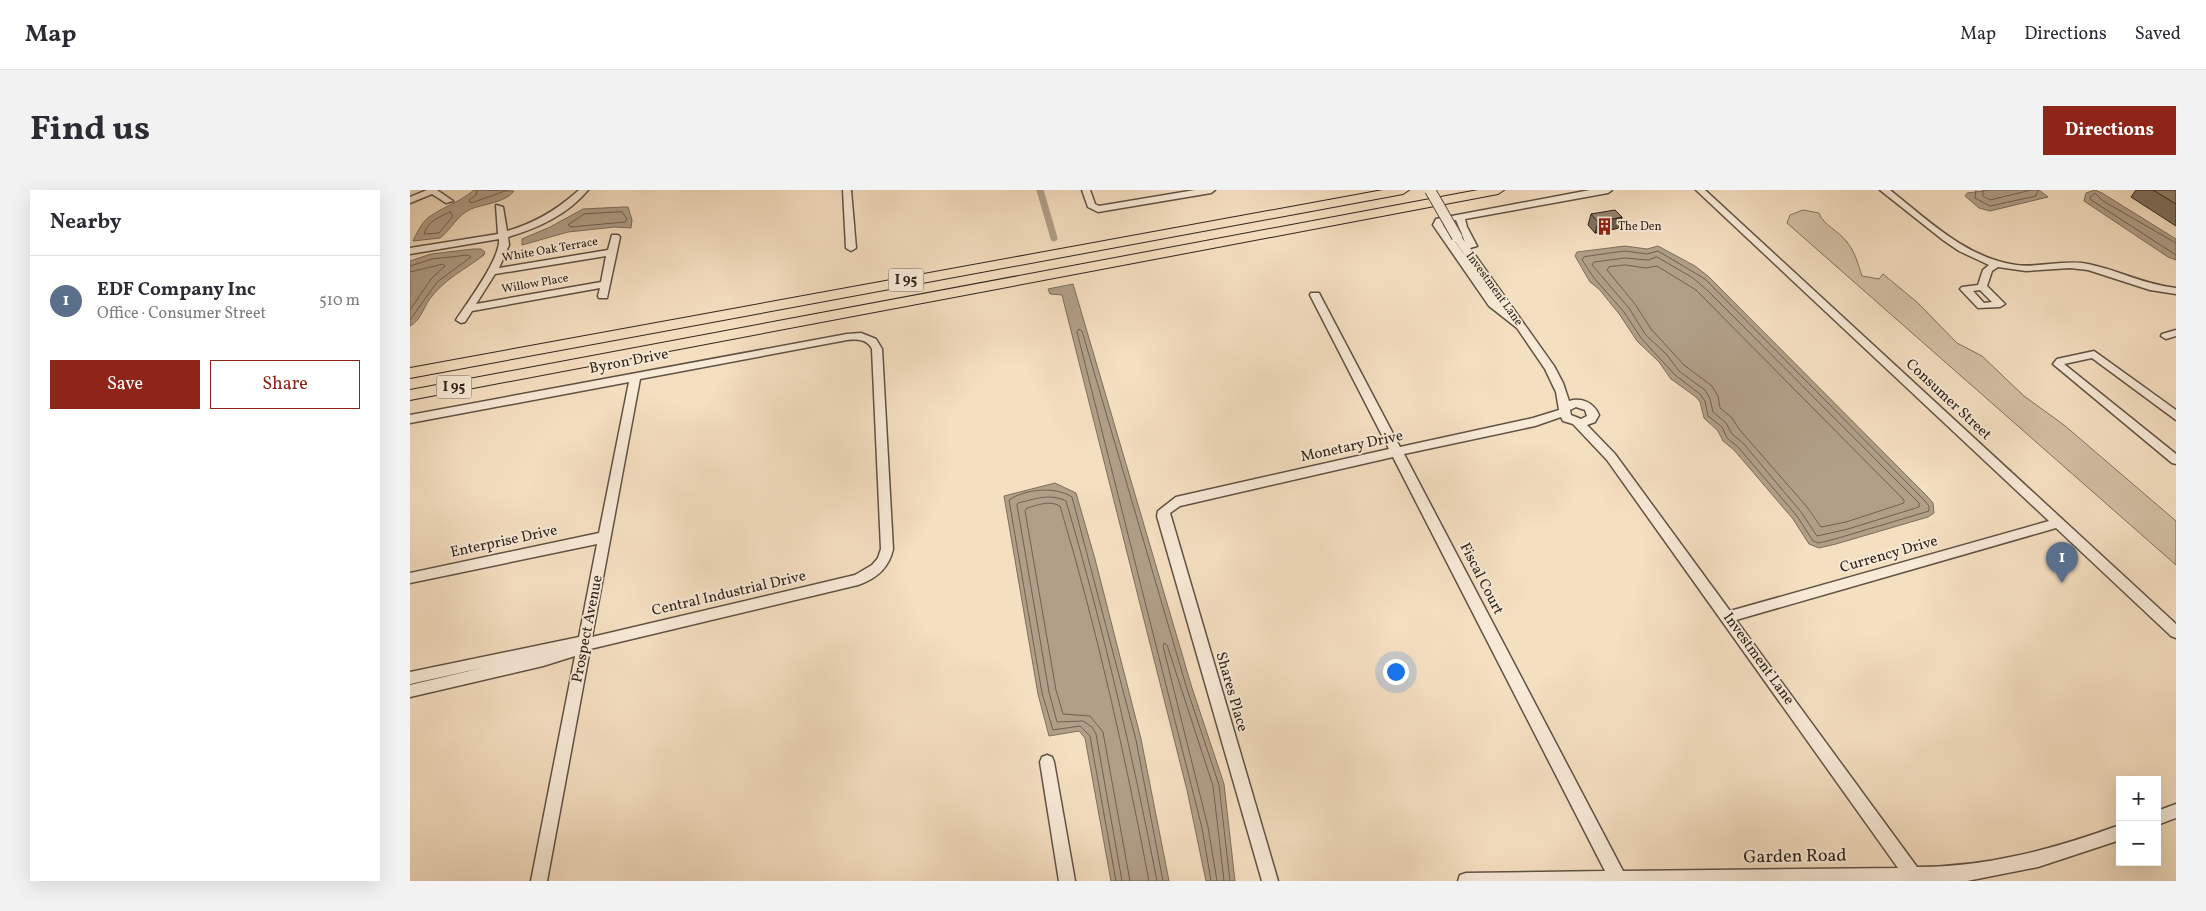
<!DOCTYPE html>
<meta charset="utf-8">
<style>
:root{--surface:#fff;--page:#f2f2f3;--text:#2b2b33;--muted:#7c7c81;--line:#e1e1e2;--accent:#8f2418}
body{margin:0;font-family:Vollkorn,serif;background:var(--page);color:var(--text)}
.controls{position:absolute;right:15px;bottom:15px;display:grid;overflow:hidden;border-radius:0px;box-shadow:0 5px 20px #0002}
.controls button{width:45px;height:45px;display:grid;place-items:center;padding:0;border:0;border-bottom:1px solid var(--line);background:var(--surface);color:var(--text);font:25px sans-serif}
.you{position:absolute;left:985px;top:481px;width:18px;height:18px;margin:-12px;border:4px solid #fff;border-radius:50%;background:#1a73e8;box-shadow:0 0 0 8px #1a73e833}
.badge{display:grid;place-items:center;width:32px;height:32px;border-radius:50%;background:var(--accent);color:#fff;font-size:16px;font-weight:700}
.pin{position:absolute;translate:-50% -41px;filter:drop-shadow(0 1px 2px #0008)}
.pin::after{content:'';position:absolute;top:26px;width:18px;height:15px;background:inherit;clip-path:polygon(0 0,100% 0,50% 100%)}
.list{margin:0;padding:0;list-style:none}
h2{display:flex;justify-content:space-between;align-items:center;height:65px;margin:0;padding:0 20px;font-size:21px}
h2 small{font-size:16px;font-weight:400;color:var(--muted)}
.list li{display:grid;grid-template-columns:32px 1fr auto;gap:15px;align-items:center;box-sizing:border-box;height:90px;padding:0 20px;border-top:1px solid var(--line)}
.list b{display:block;font-size:19px;white-space:nowrap}
.list p{margin:0;font-size:16px;white-space:nowrap;color:var(--muted)}
.list em{font-size:16px;font-style:normal;color:var(--muted)}
.actions{display:flex;gap:10px;padding:15px 20px}
.actions a{flex:1;padding:11px 0;border:1px solid var(--accent);border-radius:0px;text-align:center;font-size:18px;color:var(--accent)}
.actions .main{background:var(--accent);color:#fff}
.map{position:relative;flex:none;width:1766px;height:691px;overflow:hidden;border-radius:0px}
header{display:flex;align-items:center;gap:30px;box-sizing:border-box;height:70px;padding:0 25px;background:var(--surface);border-bottom:1px solid var(--line)}
header strong{font-size:24px}
nav{display:flex;gap:28px;margin-inline-start:auto;font-size:18px}
.intro{display:flex;align-items:center;justify-content:space-between;box-sizing:border-box;height:120px;padding:0 30px}
h1{margin:0;font-size:35px}
.button{padding:12px 22px;border-radius:0px;background:var(--accent);color:#fff;font-size:18px;font-weight:700}
main{display:flex;gap:30px;padding:0 30px}
aside{flex:1;background:var(--surface);border-radius:0px;box-shadow:0 5px 20px #0002}
.map>svg:first-child{display:block}
.green{fill:#d3bfa4;stroke:#80715e}
.water{fill:#b19f88;stroke:#7d6d5c}
.lines{fill:none;stroke-linecap:round;stroke-linejoin:round}
.shore{stroke:#706150;stroke-width:1}
.canal{stroke:#b19f88;stroke-width:7}
.minor-casing{stroke:#605243;stroke-width:3}
.highway-casing{stroke:#2e2319;stroke-width:2}
.minor{fill:#f8ead7;fill-rule:evenodd}
.highway{fill:#f5dfc1;fill-rule:evenodd}
.minor-bridge-casing{stroke:#605243;stroke-width:12;stroke-linecap:butt}
.minor-bridge{stroke:#f8ead7;stroke-width:10}
.wall{fill:#807260;stroke:#2e2319}
.shaded-wall{fill:#685d4e;stroke:#2e2319}
.building{fill:#958570;stroke:#2e2319}
.labels{text-anchor:middle;dominant-baseline:central;stroke-width:4;stroke-linejoin:round;paint-order:stroke}
.far-poi-label{font-size:12px;fill:#2e2319;stroke:#f8ead7;text-anchor:start}
.far-street-label{font-size:12px;fill:#2e2319;stroke:#f8ead7}
.shield{fill:#f8ead7;stroke:#6b5f52;stroke-width:1}
.shield-label{font-size:14px;font-weight:bold;fill:#2e2319}
.street-label{font-size:15px;fill:#2e2319;stroke:#f8ead7}
.near-street-label{font-size:18px;fill:#2e2319;stroke:#f8ead7}
</style>
<header>
<strong>Map</strong>
<nav><a>Map</a><a>Directions</a><a>Saved</a></nav>
</header>
<div class="intro"><h1>Find us</h1><a class="button">Directions</a></div>
<main>
<aside>
<h2>Nearby<small></small></h2>
<ul class="list">
<li><span class="badge" style="background:#5c6f8a">1</span><div><b>EDF Company Inc</b><p>Office · Consumer Street</p></div><em>510 m</em></li>
</ul>
<div class="actions"><a class="main">Save</a><a>Share</a></div>
</aside>
<div class="map">
<svg width="1766" height="691" viewBox="0 0 1766 691">
<rect width="100%" height="100%" fill="#f5dfc1"/>
<filter id="stains"><feTurbulence type="fractalNoise" baseFrequency=".004" numOctaves="4"/><feColorMatrix values="0 0 0 0 .2 0 0 0 0 .09 0 0 0 0 .02 0 0 0 .5 -.17"/></filter>
<radialGradient id="worn" r=".72"><stop offset=".6" stop-color="#630" stop-opacity="0"/><stop offset="1" stop-color="#630" stop-opacity=".3"/></radialGradient>
<path class="green" d="M1393,20L1409,23C1413,35 1429,41 1437,52C1445,62 1448,74 1452,86L1469,89L1473,84L1508,113L1547,153L1572,166L1614,206L1654,235L1766,331V375L1377,33L1380,25Z"/>
<g class="water">
<path d="M64,0L104,1C97,12 73,14 61,19C46,26 42,39 30,48L3,51C7,43 11,33 19,27C33,17 50,12 64,0Z"/>
<polygon points="1581,0 1629,0 1638,7 1580,21 1569,18 1555,6 1557,3"/>
<polygon points="1685,0 1692,3 1766,49 1766,70 1758,67 1674,11 1676,3"/>
<polygon points="213,17 218,17 222,30 221,38 205,37 158,42 112,55 112,49 140,37 173,19"/>
<polygon points="1215,56 1237,59 1248,56 1285,76 1298,86 1517,306 1523,313 1524,323 1518,327 1426,354 1409,358 1399,354 1383,329 1324,260 1313,251 1308,241 1294,228 1290,212 1286,207 1261,189 1249,172 1227,151 1210,125 1189,99 1180,92 1165,66 1167,62"/>
<path d="M63,59H71L75,62L74,65C54,80 33,90 19,110C13,119 10,131 0,136V71L21,64Z"/>
<polygon points="663,94 782,498 814,594 825,691 796,691 777,600 652,105 640,104 638,99"/>
<polygon points="645,293 666,303 685,369 731,549 759,691 701,691 675,548 669,541 639,546 628,504 594,306"/>
</g>
<g class="lines">
<g class="shore">
<polyline points="67,0 66,5 59,10 61,13 98,0"/>
<polyline points="1566,0 1565,8 1580,16 1626,6 1628,0"/>
<polyline points="1573,0 1573,6 1580,10 1621,0"/>
<path d="M40,22L43,26L29,43L14,44C17,32 29,27 40,22Z"/>
<polygon points="212,22 217,29 215,32 161,37 158,35 174,24"/>
<polyline points="1766,53 1693,11 1685,3 1680,7 1681,10 1766,65"/>
<polygon points="1215,61 1237,64 1248,61 1295,89 1513,309 1519,316 1519,321 1425,349 1409,353 1403,351 1387,326 1328,257 1317,248 1312,237 1298,226 1295,211 1290,204 1265,185 1231,148 1214,122 1184,88 1172,70 1174,67"/>
<polygon points="1247,67 1283,88 1298,101 1509,313 1509,317 1438,339 1407,346 1391,322 1333,253 1322,244 1316,233 1303,222 1300,209 1295,200 1269,181 1257,165 1235,144 1219,118 1182,75 1184,72 1215,68 1238,70"/>
<polygon points="1215,75 1236,78 1247,76 1286,100 1494,310 1494,313 1436,332 1411,337 1397,317 1329,239 1322,228 1310,218 1308,206 1302,196 1274,175 1241,139 1225,114 1197,80 1199,77"/>
<polyline points="0,76 22,69 58,65 61,67 27,92 0,130"/>
<polyline points="0,82 33,74 35,76 21,89 0,120"/>
<path d="M706,691L680,546L670,536L643,540L632,503L599,310C615,299 645,296 662,307L726,550L753,691"/>
<path d="M712,691L686,544L682,537L673,531L647,532L639,502L607,315L608,313C625,309 640,303 656,311C693,436 722,563 747,691"/>
<path d="M720,691L693,542L680,526L653,524L646,500L615,321L617,318C628,315 639,310 650,316C687,439 715,565 739,691"/>
<polyline points="801,691 792,638 667,142 669,139 672,141 777,499 809,595 820,691"/>
<polyline points="807,691 798,637 753,456 754,453 757,455 803,596 814,691"/>
</g>
<polyline class="canal" points="630,0 644,48"/>
<defs>
<g id="minor">
<polygon points="17,0 27,0 43,11 36,13 22,4 0,13 0,7"/>
<path d="M169,0H178C157,25 128,38 98,47L99,55L89,78L198,60L202,45H208L210,47L197,108H189L188,106L190,98L62,121L55,132L51,133L46,130C57,113 91,68 89,49L0,64V58L88,44L86,15L93,17L97,41C125,33 147,20 169,0ZM196,66L191,92L66,114L85,84Z"/>
<polygon points="433,0 441,0 446,58 441,61 436,58"/>
<polygon points="672,0 680,0 685,14 689,16 785,0 805,0 801,3 688,22 678,17"/>
<path d="M1180,0H1202L1198,3L1055,29L1057,37L1067,56L1060,58L1144,176L1153,193L1159,211C1172,207 1184,213 1189,225L1185,232L1177,235L1205,264L1320,421L1639,331L1286,0H1295L1766,434V448L1761,446L1646,338L1326,430L1507,677C1578,677 1644,659 1710,635V650L1628,677L1557,691H1048L1050,685L1056,683L1195,681L983,267L770,316L760,323L868,691H852L747,326L748,321L766,307L979,259L900,105L901,103H909L910,105L990,257L1123,228L1149,220L1146,202L1135,179L1107,138L1079,116L1023,35L1026,29ZM1046,30L1055,52L1050,45L1047,44L1042,47L1090,114L1033,35V33ZM1166,217L1175,220L1177,226L1171,229L1161,225L1160,220ZM1151,227L1153,231L1163,234L1197,270L1488,678L1213,681L994,264L1125,236Z"/>
<path d="M1470,0H1480C1518,30 1556,68 1606,75C1630,78 1654,69 1678,74C1708,80 1735,95 1766,98V104L1740,100L1678,80L1660,78L1616,81L1588,77L1582,81L1577,96L1595,114L1590,117L1568,118L1550,99L1552,97L1568,95L1573,80L1579,75L1549,61L1533,50ZM1570,100L1582,112L1574,113L1563,101Z"/>
<polygon points="1766,140 1766,146 1756,149 1751,146 1752,144"/>
<path d="M451,143L466,149L472,159L483,359C479,378 466,389 448,395L180,459L137,691H121L165,466L133,476L0,507V495L76,477L0,494V482L169,447L187,354L0,393V383L189,343L219,192L0,233V225L437,144ZM437,150C447,149 457,149 462,159L471,359L468,368L462,375L445,385L182,447L230,189Z"/>
<polygon points="1684,161 1766,220 1766,230 1682,168 1654,174 1766,264 1766,274 1762,273 1643,174 1647,169"/>
<polygon points="637,565 642,567 644,572 665,691 649,691 630,572 632,567"/>
<polygon points="1766,614 1766,628 1747,635 1747,621"/>
</g>
<g id="highway">
<polygon points="973,0 999,0 993,4 0,188 0,178"/>
<polygon points="1068,0 1094,0 1088,4 0,210 0,200"/>
</g>
</defs>
<use href="#minor" class="minor-casing"/>
<use href="#highway" class="highway-casing"/>
<use href="#minor" class="minor"/>
<use href="#highway" class="highway"/>
<defs>
<polyline id="minor-bridge" points="1020,0 1047,47"/>
</defs>
<use href="#minor-bridge" class="minor-bridge-casing"/>
<use href="#minor-bridge" class="minor-bridge"/>
</g>
<g class="wall">
<polygon points="1726,0 1766,0 1766,36 1721,7"/>
<polygon points="1181,24 1212,27 1209,38 1185,43 1178,35"/>
</g>
<polygon class="shaded-wall" points="1212,27 1209,38 1185,43 1188,32"/>
<g class="building">
<polygon points="1743,0 1766,0 1766,14"/>
<polygon points="1205,20 1212,27 1188,32 1181,24"/>
</g>
<defs>
<symbol id="building-bare" viewBox="-9 -9 18 18"><path d="M-4-6H4V6H1V3H-1V6H-4ZM-2.5-4.3h1.7v1.8h-1.7ZM.8-4.3h1.7v1.8H.8ZM-2.5-1h1.7V.8h-1.7ZM.8-1h1.7V.8H.8Z" fill="#8f2418" stroke="#f8ead7" stroke-width="2.5" paint-order="stroke"/></symbol>
</defs>
<g fill-rule="evenodd">
<use href="#building-bare" x="1182" y="24" width="25" height="25"/>
</g>
<g class="labels">
<g class="far-poi-label">
<text x="1208" y="37">The Den</text>
</g>
<g class="far-street-label">
<text transform="translate(140 60) rotate(-10)">White Oak Terrace</text>
<text transform="translate(125 94) rotate(-10)">Willow Place</text>
<text transform="translate(1084 99) rotate(54)">Investment Lane</text>
</g>
<g class="shield">
<rect x="478.5" y="78.5" width="35" height="23" rx="4"/>
<rect x="26.5" y="185.5" width="35" height="23" rx="4"/>
</g>
<g class="shield-label">
<text x="496" y="90">I 95</text>
<text x="44" y="197">I 95</text>
</g>
<g class="street-label">
<text transform="translate(219 172) rotate(-11)">Byron Drive</text>
<text transform="translate(1538 210) rotate(43)">Consumer Street</text>
<text transform="translate(942 257) rotate(-12)">Monetary Drive</text>
<text transform="translate(94 352) rotate(-12)">Enterprise Drive</text>
<text transform="translate(1479 365) rotate(-16)">Currency Drive</text>
<text transform="translate(1071 389) rotate(63)">Fiscal Court</text>
<text transform="translate(319 404) rotate(-13)">Central Industrial Drive</text>
<text transform="translate(178 439) rotate(-79)">Prospect Avenue</text>
<text transform="translate(1348 469) rotate(54)">Investment Lane</text>
<text transform="translate(821 502) rotate(74)">Shares Place</text>
</g>
<g class="near-street-label">
<text transform="translate(1385 667) rotate(-1)">Garden Road</text>
</g>
</g>
<rect width="100%" height="100%" filter="url(#stains)"/>
<rect width="100%" height="100%" fill="url(#worn)"/>
</svg>
<div class="controls">
<button>+</button>
<button>−</button>
</div>
<div class="you"></div>
<div class="pin badge" style="left:1652px;top:393px;background:#5c6f8a">1</div>
</div>
</main>
